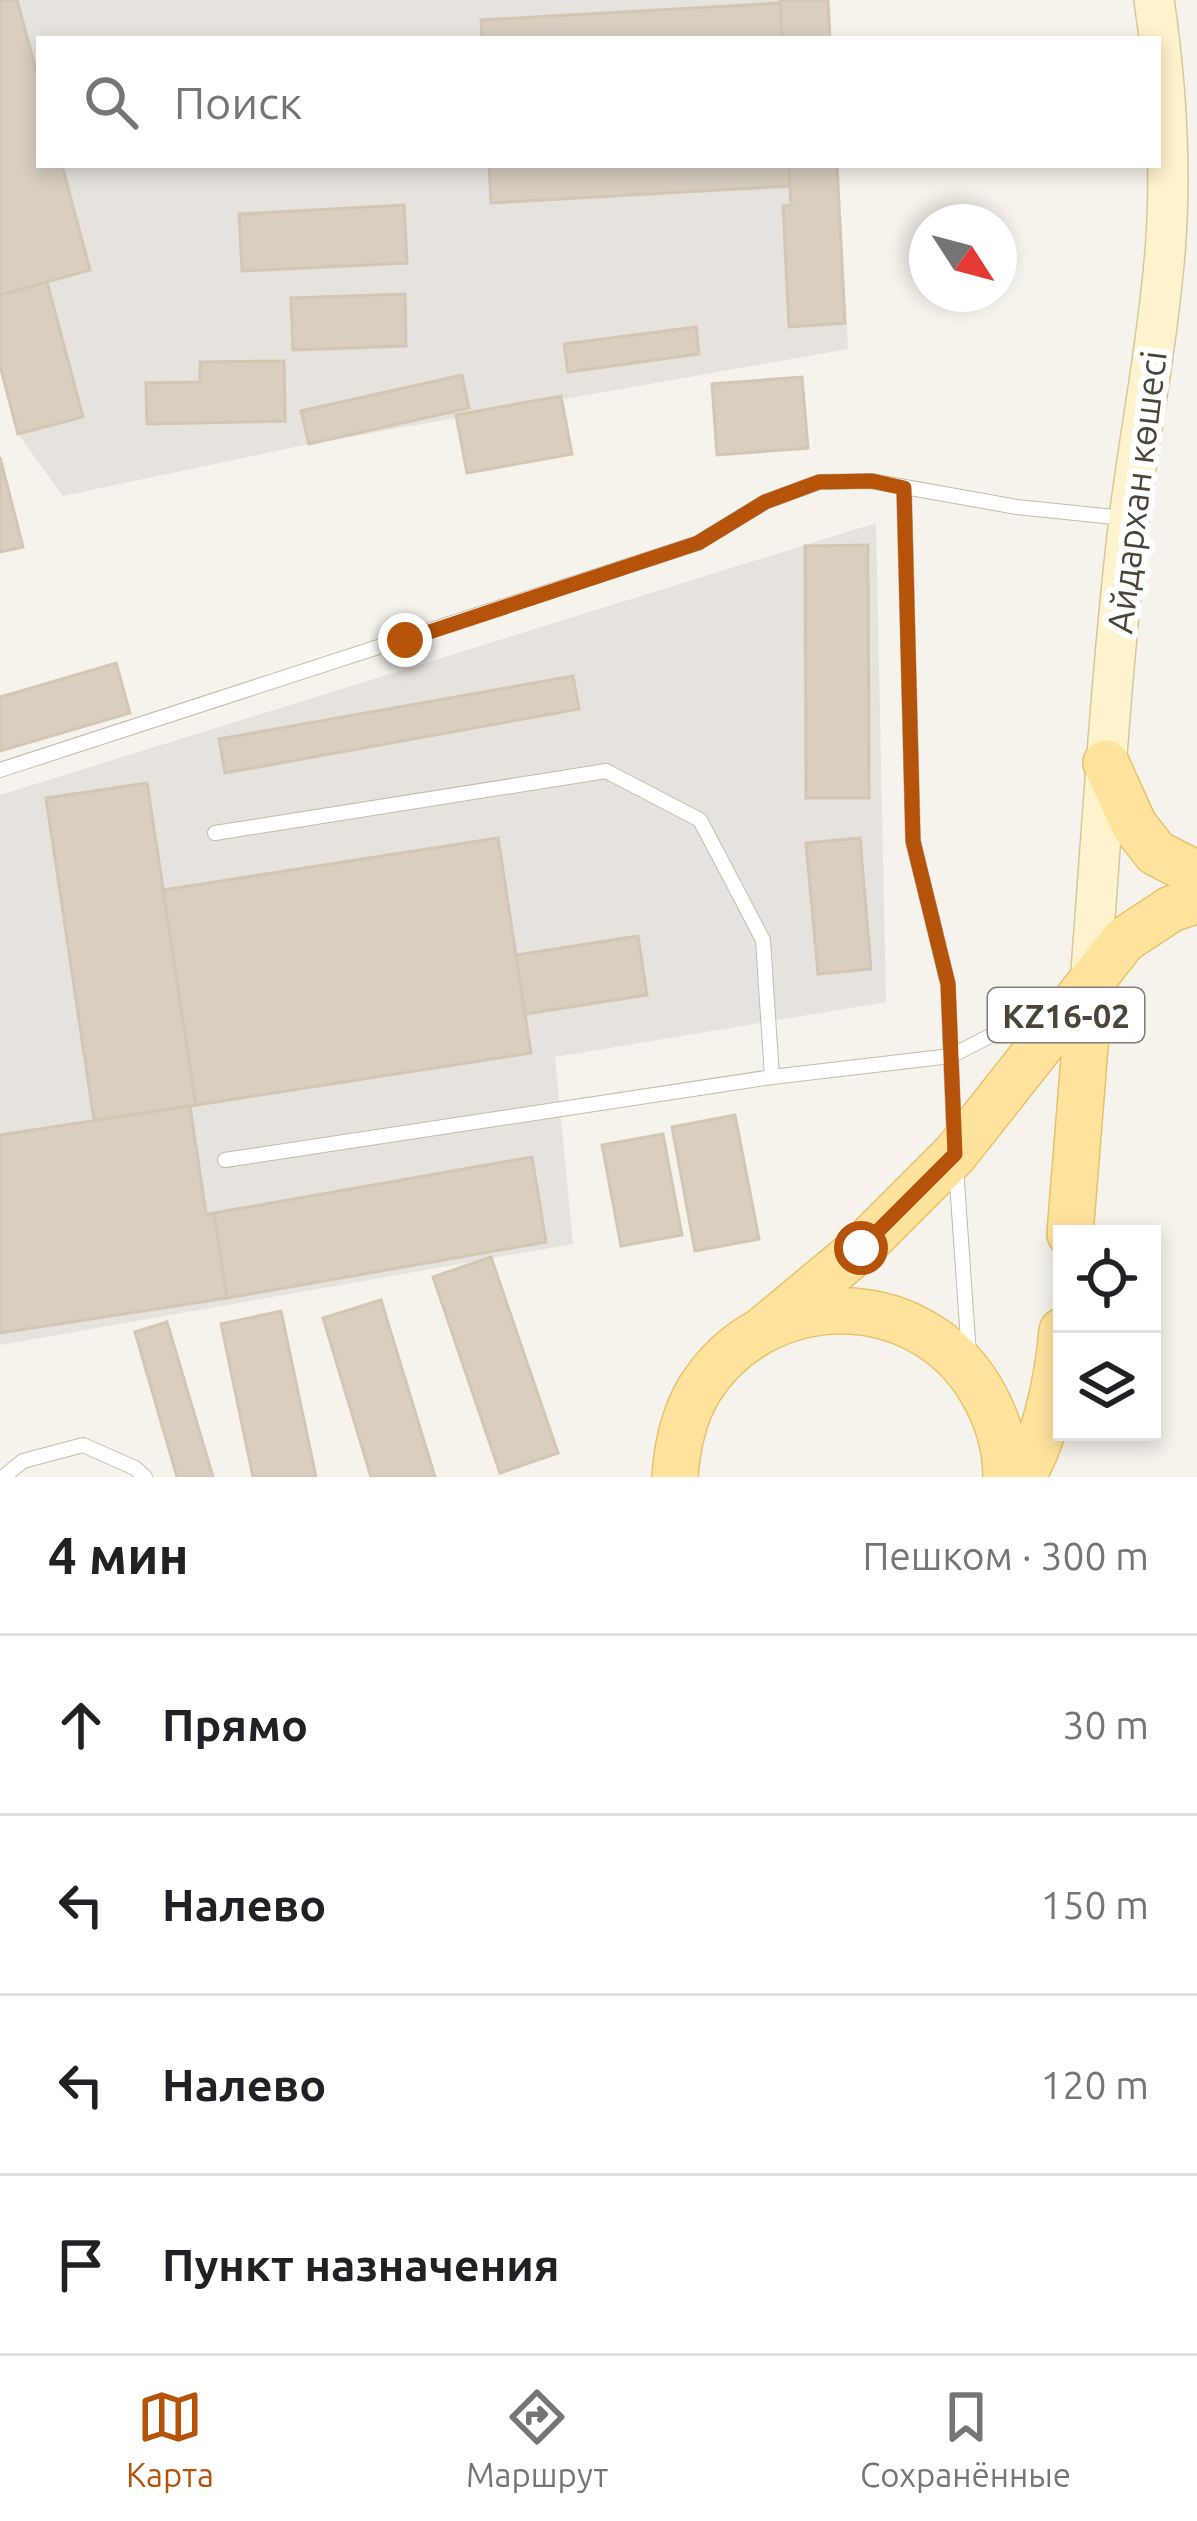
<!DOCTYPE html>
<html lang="ru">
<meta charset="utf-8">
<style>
:root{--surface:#fff;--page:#f6f6f6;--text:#202124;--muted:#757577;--line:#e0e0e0;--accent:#b45309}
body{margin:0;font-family:Ubuntu,sans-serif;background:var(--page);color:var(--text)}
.controls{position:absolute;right:36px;bottom:36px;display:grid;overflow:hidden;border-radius:0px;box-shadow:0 6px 18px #0003}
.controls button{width:108px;height:108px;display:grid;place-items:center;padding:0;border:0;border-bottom:3px solid var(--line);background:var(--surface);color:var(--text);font:60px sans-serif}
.compass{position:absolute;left:909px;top:204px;width:108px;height:108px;border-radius:50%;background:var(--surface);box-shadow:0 6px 18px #0003;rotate:126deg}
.stop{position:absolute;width:36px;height:36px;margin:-27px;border:9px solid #b45309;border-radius:50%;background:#fff}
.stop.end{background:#b45309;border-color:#fff;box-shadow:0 3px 12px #0008}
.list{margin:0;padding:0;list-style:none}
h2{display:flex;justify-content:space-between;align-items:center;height:156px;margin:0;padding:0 48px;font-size:51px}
h2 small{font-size:39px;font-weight:400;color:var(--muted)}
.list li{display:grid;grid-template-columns:78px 1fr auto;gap:36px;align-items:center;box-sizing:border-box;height:180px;padding:0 48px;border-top:3px solid var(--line)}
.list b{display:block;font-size:45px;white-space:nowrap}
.list em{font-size:39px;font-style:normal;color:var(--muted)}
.icon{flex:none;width:66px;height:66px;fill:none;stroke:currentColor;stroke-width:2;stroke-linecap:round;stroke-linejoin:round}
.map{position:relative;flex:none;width:1197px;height:1477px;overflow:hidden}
.search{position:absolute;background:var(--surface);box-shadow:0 6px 18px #0003;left:36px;right:36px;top:36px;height:132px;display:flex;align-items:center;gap:30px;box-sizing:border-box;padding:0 42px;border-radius:0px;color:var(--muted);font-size:45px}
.sheet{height:876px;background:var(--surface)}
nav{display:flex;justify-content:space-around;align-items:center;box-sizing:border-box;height:168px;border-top:3px solid var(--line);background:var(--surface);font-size:33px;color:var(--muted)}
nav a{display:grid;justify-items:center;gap:6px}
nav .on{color:var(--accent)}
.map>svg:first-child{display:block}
.industrial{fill:#e6e2dd}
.building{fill:#d8cfc1;stroke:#d3c7b4;stroke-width:3}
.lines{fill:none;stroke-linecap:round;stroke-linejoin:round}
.lane-casing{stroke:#c2bbae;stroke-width:16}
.secondary-casing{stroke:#d6c79b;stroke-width:42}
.primary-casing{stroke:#e6c16a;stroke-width:48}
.lane{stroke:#fff;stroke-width:14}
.secondary{stroke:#fff3cd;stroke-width:39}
.primary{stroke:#ffe39c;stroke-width:45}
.route{stroke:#b45309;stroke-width:15}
.labels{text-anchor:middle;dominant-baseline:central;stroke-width:12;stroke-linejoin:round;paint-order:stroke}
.shield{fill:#fff;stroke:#817c74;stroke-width:3}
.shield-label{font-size:33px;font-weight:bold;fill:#4b4439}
.street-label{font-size:36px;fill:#4b4439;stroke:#fff}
</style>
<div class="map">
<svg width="1197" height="1477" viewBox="0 0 1197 1477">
<rect width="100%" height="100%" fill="#f6f3ec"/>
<g class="industrial">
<polygon points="0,0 828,0 830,39 39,39 39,165 837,165 848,349 309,444 63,496 18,434 0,366"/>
<polygon points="876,523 886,1002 555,1057 573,1244 0,1345 0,795"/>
</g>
<g class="building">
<polygon points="0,0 17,0 39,81 39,165 62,165 90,270 0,295"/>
<polygon points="780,0 828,0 830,39 782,39"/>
<polygon points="780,3 782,39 482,39 481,20"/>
<polygon points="489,165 789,165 790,186 491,203"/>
<polygon points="789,165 837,165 845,323 789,327 783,206 791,205"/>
<polygon points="404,205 407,263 242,271 239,214"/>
<polygon points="47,282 83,417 18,434 0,366 0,295"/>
<polygon points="405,294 406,346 293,350 291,298"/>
<polygon points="696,327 699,354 568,372 564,344"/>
<polygon points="284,361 285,421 147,424 146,383 200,382 200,362"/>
<polygon points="462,375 469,408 309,444 301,411"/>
<polygon points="802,377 808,448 717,455 712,384"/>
<polygon points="561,396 572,454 467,473 456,415"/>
<polygon points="0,457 23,547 0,552"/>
<polygon points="868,545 869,798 806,798 805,546"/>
<polygon points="116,663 130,713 0,751 0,697"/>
<polygon points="573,676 579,709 225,773 219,739"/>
<polygon points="147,783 196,1105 94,1120 46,798"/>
<polygon points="498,838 531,1053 196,1105 163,890"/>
<polygon points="860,838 871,969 818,974 806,843"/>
<polygon points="638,936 647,995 525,1014 516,955"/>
<polygon points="190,1106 206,1214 214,1213 227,1298 0,1333 0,1135"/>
<polygon points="735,1115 759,1239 695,1251 672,1127"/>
<polygon points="663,1134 682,1235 621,1246 602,1145"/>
<polygon points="532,1157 546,1242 227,1298 214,1213"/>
<polygon points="491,1257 558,1453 500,1473 433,1277"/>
<polygon points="381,1300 435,1477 371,1477 323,1318"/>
<polygon points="281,1311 316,1477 253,1477 221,1324"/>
<polygon points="167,1322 213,1477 177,1477 135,1332"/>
</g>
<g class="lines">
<defs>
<g id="lane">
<polyline points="904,487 913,841 948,984 954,1133"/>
<polyline points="0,770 698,543 765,502 819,482 871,481 1017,507 1124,518"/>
<polyline points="215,833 606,771 700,820 763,940 772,1077"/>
<polyline points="225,1160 772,1077 951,1056 1054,1003"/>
<polyline points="956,1168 969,1355"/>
<polyline points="3,1477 23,1461 83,1445 135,1468 145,1477"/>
</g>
<path id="secondary" d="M1090,984C1102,829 1111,673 1129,519C1139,440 1154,362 1162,283C1173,188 1168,94 1154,0"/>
<g id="primary">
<polyline points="1106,763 1134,825 1156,853 1197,874"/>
<polyline points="1070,1234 1090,984"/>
<polyline points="765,1328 861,1248 955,1154 1124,940 1171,909 1197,900"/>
<path d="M675,1477C677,1446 683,1417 699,1390C764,1285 918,1284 981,1390C997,1417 1006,1446 1006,1477"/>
<path d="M1022,1477C1046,1439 1058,1376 1062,1331"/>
</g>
</defs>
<use href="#lane" class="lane-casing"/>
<use href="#secondary" class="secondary-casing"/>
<use href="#primary" class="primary-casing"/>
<use href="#lane" class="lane"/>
<use href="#secondary" class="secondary"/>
<use href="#primary" class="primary"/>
</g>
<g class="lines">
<polyline class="route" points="405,640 698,543 765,502 819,482 872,481 904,488 913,841 948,984 955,1154 861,1248"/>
</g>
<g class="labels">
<rect class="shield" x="988" y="988" width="156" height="54" rx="9"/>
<g class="shield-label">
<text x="1066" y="1015">KZ16-02</text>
</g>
<g class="street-label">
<text transform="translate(1136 492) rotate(-83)">Айдархан көшесі</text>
</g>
</g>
</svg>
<div class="controls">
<button><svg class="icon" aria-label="locate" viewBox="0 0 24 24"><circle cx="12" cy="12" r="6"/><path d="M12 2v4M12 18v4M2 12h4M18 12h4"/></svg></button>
<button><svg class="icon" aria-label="layers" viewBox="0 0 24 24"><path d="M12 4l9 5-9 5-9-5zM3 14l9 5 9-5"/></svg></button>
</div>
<svg class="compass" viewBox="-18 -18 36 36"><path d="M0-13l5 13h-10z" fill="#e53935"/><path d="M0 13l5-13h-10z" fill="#757577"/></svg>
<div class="stop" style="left:861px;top:1248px"></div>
<div class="stop end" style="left:405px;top:640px"></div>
<div class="search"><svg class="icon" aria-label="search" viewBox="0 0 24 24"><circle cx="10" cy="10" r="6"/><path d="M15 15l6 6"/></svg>Поиск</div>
</div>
<section class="sheet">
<h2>4 мин<small>Пешком · 300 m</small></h2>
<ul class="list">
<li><svg class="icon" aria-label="ahead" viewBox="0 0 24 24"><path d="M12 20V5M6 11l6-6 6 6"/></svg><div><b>Прямо</b></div><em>30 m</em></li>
<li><svg class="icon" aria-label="left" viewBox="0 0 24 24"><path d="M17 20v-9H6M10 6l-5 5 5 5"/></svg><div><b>Налево</b></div><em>150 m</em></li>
<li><svg class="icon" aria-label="left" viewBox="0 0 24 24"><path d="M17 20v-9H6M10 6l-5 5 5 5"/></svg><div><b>Налево</b></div><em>120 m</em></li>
<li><svg class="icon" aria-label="arrive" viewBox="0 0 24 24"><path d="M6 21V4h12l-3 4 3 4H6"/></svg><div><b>Пункт назначения</b></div></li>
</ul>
</section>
<nav>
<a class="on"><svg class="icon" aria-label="map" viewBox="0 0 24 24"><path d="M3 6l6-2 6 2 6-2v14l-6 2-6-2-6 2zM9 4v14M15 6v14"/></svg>Карта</a>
<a><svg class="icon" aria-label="directions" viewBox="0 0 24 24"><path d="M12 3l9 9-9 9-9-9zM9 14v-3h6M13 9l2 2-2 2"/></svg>Маршрут</a>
<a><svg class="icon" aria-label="saved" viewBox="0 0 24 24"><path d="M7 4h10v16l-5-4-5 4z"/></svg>Сохранённые</a>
</nav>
